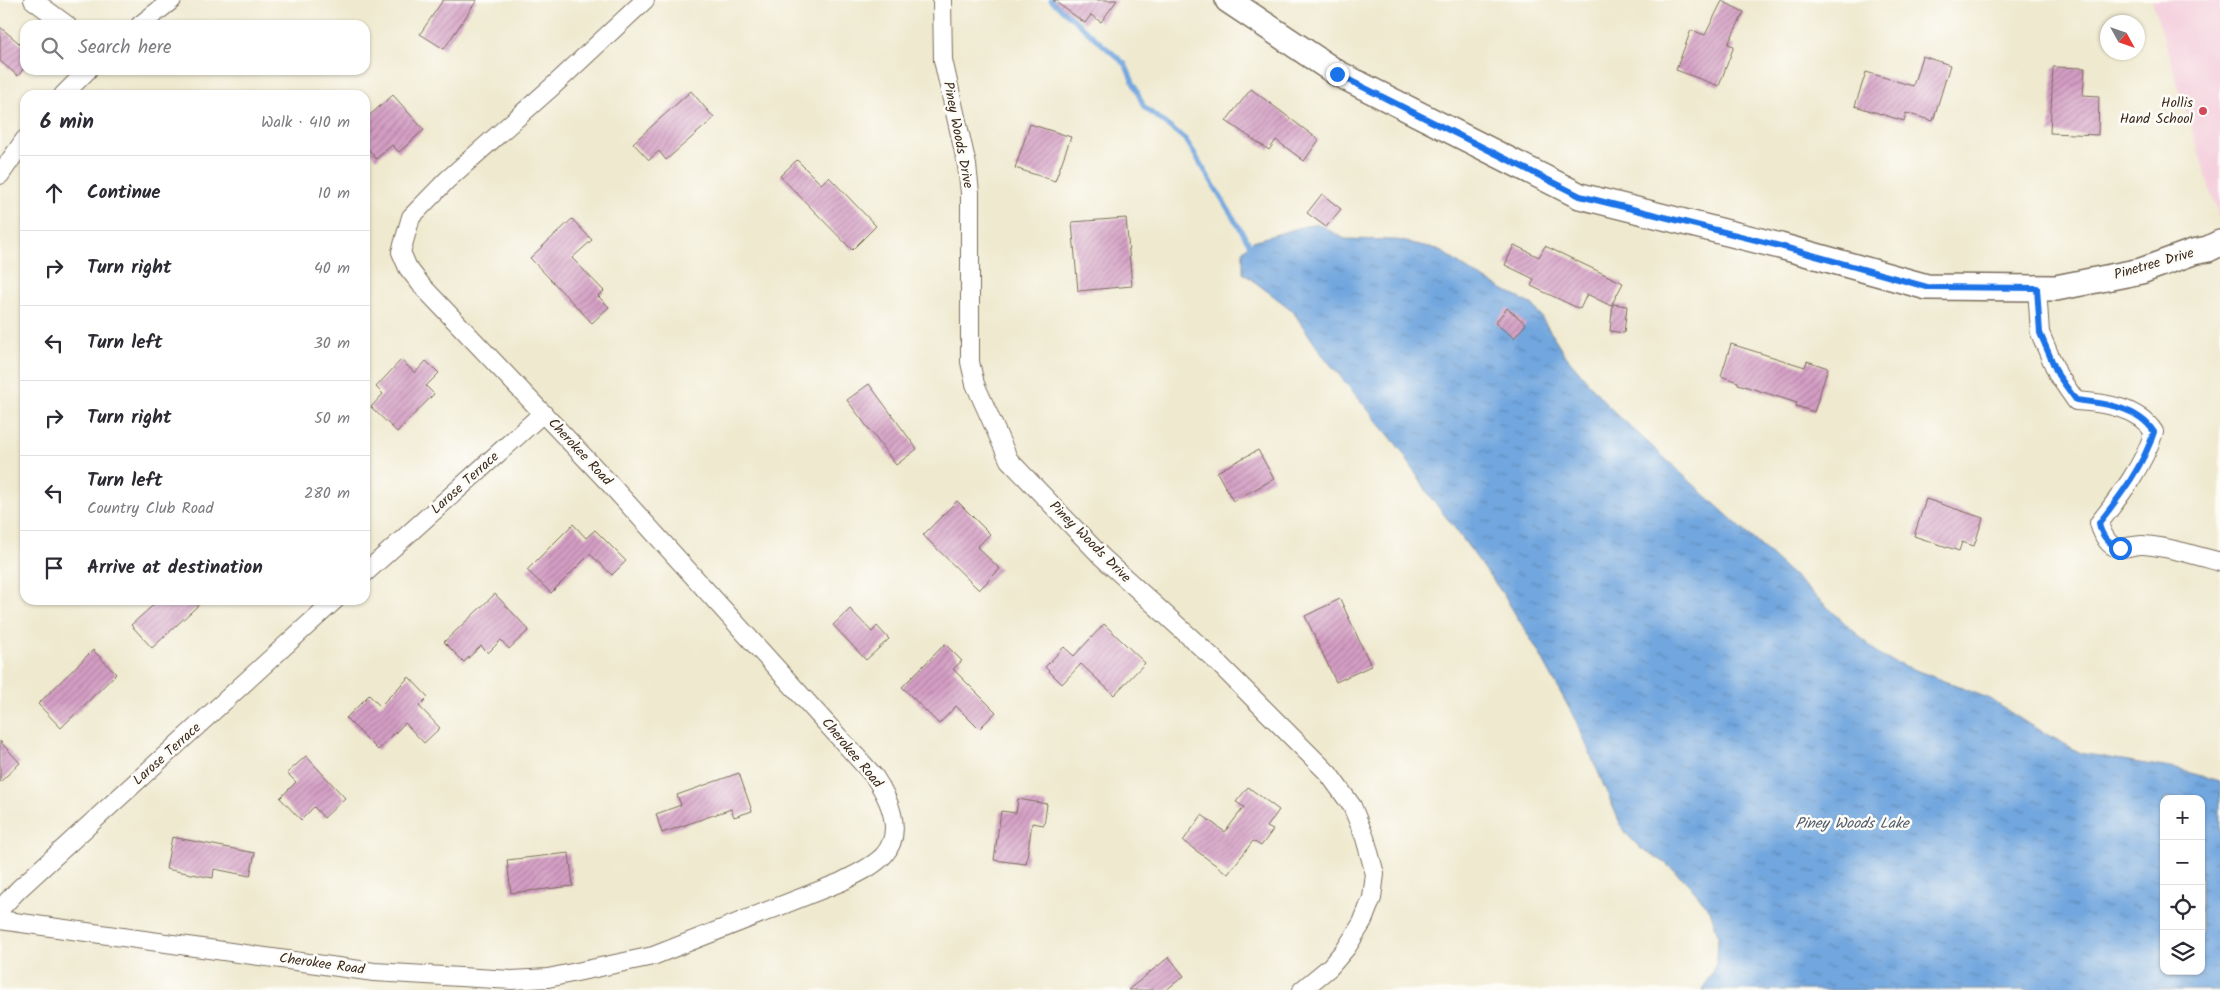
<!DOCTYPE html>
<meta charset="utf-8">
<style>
:root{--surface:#fff;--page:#f2f2f3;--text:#2b2b33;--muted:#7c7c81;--line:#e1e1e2}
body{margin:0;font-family:Kalam,sans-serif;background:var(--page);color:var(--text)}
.controls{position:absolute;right:15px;bottom:15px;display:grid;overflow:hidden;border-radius:10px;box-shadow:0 1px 4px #0004}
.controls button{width:45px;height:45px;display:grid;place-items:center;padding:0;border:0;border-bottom:1px solid var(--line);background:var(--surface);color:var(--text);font:25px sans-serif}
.compass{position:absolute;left:2100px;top:15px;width:45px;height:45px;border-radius:50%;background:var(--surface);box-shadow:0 1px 4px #0004;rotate:130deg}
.stop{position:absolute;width:15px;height:15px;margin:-11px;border:4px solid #1a73e8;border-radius:50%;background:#fff}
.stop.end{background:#1a73e8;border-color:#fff;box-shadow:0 1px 5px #0008}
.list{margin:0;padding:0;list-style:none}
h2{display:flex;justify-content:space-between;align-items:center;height:65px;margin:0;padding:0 20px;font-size:21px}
h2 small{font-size:16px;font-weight:400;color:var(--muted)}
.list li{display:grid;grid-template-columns:32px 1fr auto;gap:15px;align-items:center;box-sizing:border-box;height:75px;padding:0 20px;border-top:1px solid var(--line)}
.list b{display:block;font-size:19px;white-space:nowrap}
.list p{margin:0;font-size:16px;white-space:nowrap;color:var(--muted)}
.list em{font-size:16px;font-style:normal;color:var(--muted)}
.icon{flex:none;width:28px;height:28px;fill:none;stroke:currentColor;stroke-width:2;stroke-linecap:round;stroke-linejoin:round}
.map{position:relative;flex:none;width:2220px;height:990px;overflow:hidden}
.search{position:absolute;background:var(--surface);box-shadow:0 1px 4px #0004;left:20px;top:20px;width:350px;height:55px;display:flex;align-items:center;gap:12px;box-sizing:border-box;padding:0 18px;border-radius:15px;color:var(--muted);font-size:19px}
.panel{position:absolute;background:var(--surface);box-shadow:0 1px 4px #0004;left:20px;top:90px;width:350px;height:515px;border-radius:15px}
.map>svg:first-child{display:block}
.built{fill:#f4cfdd}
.water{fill:url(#water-ripples);stroke:#56687e;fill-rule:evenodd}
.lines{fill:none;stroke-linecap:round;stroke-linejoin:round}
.stream{stroke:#71a6de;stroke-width:5}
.building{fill:url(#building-hatch)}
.street-casing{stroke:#7a6d5c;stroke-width:20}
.secondary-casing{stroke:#7a6d5c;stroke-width:28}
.street{stroke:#fff;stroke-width:18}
.secondary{stroke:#fff;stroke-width:25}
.route{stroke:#1a73e8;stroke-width:6}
.poi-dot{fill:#d1495b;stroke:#fdfcf7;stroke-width:2}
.labels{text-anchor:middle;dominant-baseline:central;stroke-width:5;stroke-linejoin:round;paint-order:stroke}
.poi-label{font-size:14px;fill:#3b2a1e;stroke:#fdfcf7;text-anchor:end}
.street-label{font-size:14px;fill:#3b2a1e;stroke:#fdfcf7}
.water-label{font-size:15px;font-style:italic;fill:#515c6b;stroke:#fdfcf7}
</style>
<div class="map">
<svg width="2220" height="990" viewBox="0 0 2220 990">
<defs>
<pattern id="water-ripples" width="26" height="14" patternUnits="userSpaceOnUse" patternTransform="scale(1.25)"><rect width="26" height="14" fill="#71a6de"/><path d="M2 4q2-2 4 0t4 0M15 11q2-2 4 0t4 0" fill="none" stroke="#5e87b3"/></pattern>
<pattern id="building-hatch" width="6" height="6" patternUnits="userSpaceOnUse" patternTransform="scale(1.25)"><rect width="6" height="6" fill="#d49ec4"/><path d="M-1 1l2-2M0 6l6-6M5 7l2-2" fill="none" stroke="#ad819f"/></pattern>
</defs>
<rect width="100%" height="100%" fill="#fdfcf7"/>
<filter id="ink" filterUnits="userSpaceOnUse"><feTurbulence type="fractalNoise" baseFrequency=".02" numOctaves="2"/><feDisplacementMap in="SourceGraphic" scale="10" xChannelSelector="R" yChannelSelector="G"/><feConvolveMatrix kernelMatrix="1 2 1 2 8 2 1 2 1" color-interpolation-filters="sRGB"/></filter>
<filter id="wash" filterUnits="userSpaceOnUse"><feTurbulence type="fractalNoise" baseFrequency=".0096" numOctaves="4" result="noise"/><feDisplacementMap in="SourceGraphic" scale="20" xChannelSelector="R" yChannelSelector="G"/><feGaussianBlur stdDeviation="1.12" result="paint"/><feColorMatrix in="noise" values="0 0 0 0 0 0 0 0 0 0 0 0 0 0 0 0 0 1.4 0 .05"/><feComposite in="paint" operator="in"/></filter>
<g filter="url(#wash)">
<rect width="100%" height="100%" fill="#efe9cf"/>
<polygon class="built" points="2152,0 2220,0 2220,222"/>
<path class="water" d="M1316,223L1345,239L1397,240L1438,249L1471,272L1534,306L1566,356L1609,407L1882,657L1988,698L2030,725L2081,753L2176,769L2220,781V990H1703L1717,962L1718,936L1710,910L1685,880L1664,862L1641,849L1623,830L1576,721L1538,651L1503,594L1457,531L1431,498L1401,450L1321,353L1292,310L1243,273V250L1253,241ZM2164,799H2201V971H2164Z"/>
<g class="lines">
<polyline class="stream" points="1051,0 1125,64 1144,107 1186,140 1250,245"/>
</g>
<g id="blocks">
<g class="building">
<polygon points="443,0 477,0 444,49 420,34"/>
<polygon points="1053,0 1117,0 1101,22 1091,15 1085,23"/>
<polygon points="1722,1 1744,12 1728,44 1734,46 1719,86 1676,70 1691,30 1705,35"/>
<polygon points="0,27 25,48 25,67 18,76 0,61"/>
<polygon points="1922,56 1950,65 1933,121 1906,113 1904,121 1855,106 1866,72 1913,86"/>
<polygon points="2053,67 2085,68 2083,95 2099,96 2098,135 2050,133"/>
<polygon points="1251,89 1319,140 1304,161 1276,140 1269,150 1226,121"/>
<polygon points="691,91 714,118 666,160 659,151 649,160 633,143"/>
<polygon points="393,95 424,130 399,152 392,145 376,159 365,145 365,119"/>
<polygon points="1030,124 1071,137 1055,181 1015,168"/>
<polygon points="797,160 821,184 829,177 876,226 852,250 780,176"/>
<polygon points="1322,194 1341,209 1326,227 1307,213"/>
<polygon points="1126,218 1132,286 1078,291 1072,222"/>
<polygon points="572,219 592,240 572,258 604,291 598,296 609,307 592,323 530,258"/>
<polygon points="1514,245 1539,257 1545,246 1623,283 1611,306 1587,294 1580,309 1531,286 1534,279 1505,265"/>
<polygon points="1613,304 1627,306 1624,333 1610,331"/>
<polygon points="1507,308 1526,324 1514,338 1495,323"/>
<polygon points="1731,344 1805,367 1807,361 1828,368 1814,412 1796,406 1797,403 1738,384 1738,382 1721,376"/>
<polygon points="401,360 415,373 426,361 439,373 426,386 434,394 397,432 371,407 383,394 376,387"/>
<polygon points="869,384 917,449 896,465 847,400"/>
<polygon points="1258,450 1274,479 1233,501 1217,472"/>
<polygon points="1926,499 1983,518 1974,546 1962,542 1959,551 1914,536"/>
<polygon points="957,501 990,534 977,547 1000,569 979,590 923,535"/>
<polygon points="573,524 586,538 595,530 626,561 612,575 590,554 551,593 527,570"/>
<polygon points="495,594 529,630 509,649 501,640 488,653 481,646 464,662 444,642"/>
<polygon points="1340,599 1371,666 1336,682 1305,616"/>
<polygon points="159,600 204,600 152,648 131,625"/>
<polygon points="850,609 872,632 877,626 889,639 866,660 833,625"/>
<polygon points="1104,624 1145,663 1114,695 1081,664 1062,684 1045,667 1064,647 1074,656"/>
<polygon points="945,644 962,661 953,669 996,712 979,729 956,706 939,724 902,687"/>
<polygon points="93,650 116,674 61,728 38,704"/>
<polygon points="409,677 428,697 419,706 440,728 424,743 405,723 378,750 346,718 369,695 380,706"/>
<polygon points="0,741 20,763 0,782"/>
<polygon points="306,756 345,798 324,818 314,807 301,820 280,798 296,782 287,773"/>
<polygon points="739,773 752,811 734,817 731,809 662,833 656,814 681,805 677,795"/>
<polygon points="1248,787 1279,810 1267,827 1273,830 1261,846 1253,841 1228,874 1183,841 1202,815 1225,832 1244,807 1236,802"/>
<polygon points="1018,799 1047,804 1044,825 1032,823 1026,864 994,860 1001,811 1016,813"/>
<polygon points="172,837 255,853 250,876 214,869 213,878 166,869"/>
<polygon points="569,853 573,886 511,893 507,860"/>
<polygon points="1169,957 1184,976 1166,990 1128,990"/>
</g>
</g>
</g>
<g filter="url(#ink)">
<use href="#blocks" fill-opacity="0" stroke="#7a6d5c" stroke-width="1"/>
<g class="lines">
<defs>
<g id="street">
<polyline points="33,0 67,25"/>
<polyline points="942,0 943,60 967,165 970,193 970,362 975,384 1009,460 1102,557 1213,658 1328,773 1352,806 1365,838 1375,874 1372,898 1362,923 1347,947 1330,967 1302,990"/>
<polyline points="140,25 172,0"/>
<polyline points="63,95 88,70"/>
<polyline points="0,175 25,139"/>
<path d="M2037,288L2040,333L2058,375L2076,401C2104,403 2138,407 2154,432C2143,466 2121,495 2099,523C2101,531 2106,542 2113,546C2121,551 2134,544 2143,545C2169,547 2195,555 2220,562"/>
<polyline points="365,573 543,413"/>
<polyline points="0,909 19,889 335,600"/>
<path d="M0,920L374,972L512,980L548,978L653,956L841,882C856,874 873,867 884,855C905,831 888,797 874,776L609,483L423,287L408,268L401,252L411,217L447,180L553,86L645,0"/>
</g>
<polyline id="secondary" points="1228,0 1337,73 1580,196 1780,246 1927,287 2056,288 2141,271 2193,252 2208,249 2220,243"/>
</defs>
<use href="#street" class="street-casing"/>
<use href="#secondary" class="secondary-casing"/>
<use href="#street" class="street"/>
<use href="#secondary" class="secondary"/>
</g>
</g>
<g class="lines" filter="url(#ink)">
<path class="route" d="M1337,74L1580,196L1780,246L1927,287L2037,288L2040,333L2058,375L2076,400C2104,403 2138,407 2154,432C2143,466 2121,495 2099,523C2101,535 2108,544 2120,548"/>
</g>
<circle class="poi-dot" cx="2203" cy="111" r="5"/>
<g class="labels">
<g class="poi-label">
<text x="2193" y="103">Hollis<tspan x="2193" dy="16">Hand School</tspan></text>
</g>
<g class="street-label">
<text transform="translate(958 135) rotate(79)">Piney Woods Drive</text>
<text transform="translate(2154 264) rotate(-16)">Pinetree Drive</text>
<text transform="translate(580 452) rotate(47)">Cherokee Road</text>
<text transform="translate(465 483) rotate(-42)">Larose Terrace</text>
<text transform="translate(1090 542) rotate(45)">Piney Woods Drive</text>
<text transform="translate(852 753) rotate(50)">Cherokee Road</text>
<text transform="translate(167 754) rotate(-42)">Larose Terrace</text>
<text transform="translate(322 964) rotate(8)">Cherokee Road</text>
</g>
<g class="water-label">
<text x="1852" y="824">Piney Woods Lake</text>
</g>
</g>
</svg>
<div class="controls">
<button>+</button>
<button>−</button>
<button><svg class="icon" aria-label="locate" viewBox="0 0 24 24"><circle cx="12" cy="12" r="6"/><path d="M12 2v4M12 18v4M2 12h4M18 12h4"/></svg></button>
<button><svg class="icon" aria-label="layers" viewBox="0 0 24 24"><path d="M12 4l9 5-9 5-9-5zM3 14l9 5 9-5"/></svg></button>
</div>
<svg class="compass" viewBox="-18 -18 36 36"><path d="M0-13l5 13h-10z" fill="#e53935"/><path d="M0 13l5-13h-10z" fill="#7c7c81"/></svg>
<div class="stop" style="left:2120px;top:548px"></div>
<div class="stop end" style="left:1337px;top:74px"></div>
<div class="search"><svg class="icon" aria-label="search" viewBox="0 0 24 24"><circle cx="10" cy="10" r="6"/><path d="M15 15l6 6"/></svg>Search here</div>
<section class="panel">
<h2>6 min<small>Walk · 410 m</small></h2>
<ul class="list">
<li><svg class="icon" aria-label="ahead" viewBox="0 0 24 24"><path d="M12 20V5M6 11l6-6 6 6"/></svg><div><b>Continue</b></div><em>10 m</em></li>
<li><svg class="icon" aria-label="right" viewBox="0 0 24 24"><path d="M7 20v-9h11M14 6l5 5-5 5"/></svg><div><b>Turn right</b></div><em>40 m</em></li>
<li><svg class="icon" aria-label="left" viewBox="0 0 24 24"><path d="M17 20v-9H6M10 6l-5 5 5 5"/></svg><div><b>Turn left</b></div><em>30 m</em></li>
<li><svg class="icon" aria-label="right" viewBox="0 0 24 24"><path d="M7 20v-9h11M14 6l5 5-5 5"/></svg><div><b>Turn right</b></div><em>50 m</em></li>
<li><svg class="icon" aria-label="left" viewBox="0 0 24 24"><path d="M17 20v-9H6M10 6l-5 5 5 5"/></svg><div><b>Turn left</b><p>Country Club Road</p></div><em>280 m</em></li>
<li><svg class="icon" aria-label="arrive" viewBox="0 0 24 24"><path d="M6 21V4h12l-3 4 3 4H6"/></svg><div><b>Arrive at destination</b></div></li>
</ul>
</section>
</div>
